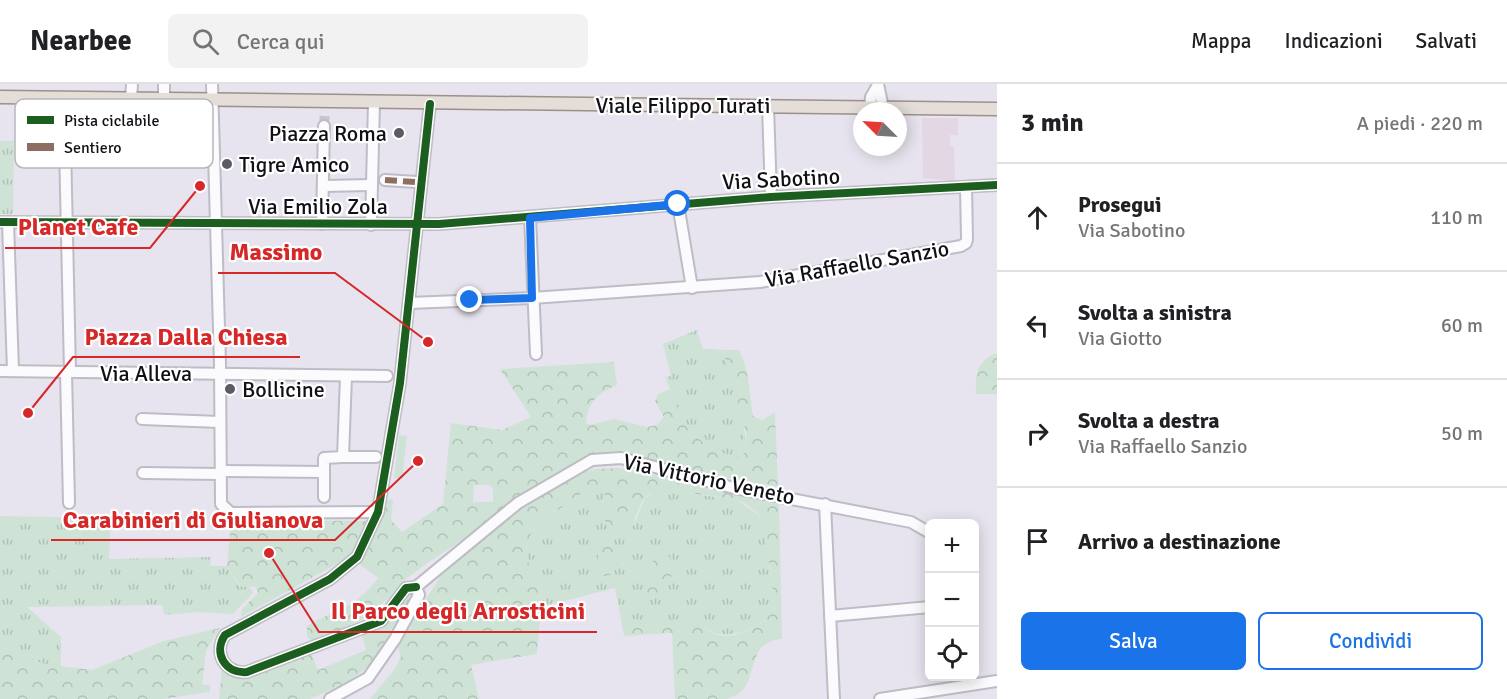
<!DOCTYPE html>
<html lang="it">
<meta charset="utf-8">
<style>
:root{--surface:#fff;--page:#f2f2f2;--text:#202124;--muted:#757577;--line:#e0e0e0;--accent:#1a73e8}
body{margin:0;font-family:Signika,sans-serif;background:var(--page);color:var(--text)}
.controls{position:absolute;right:18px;bottom:18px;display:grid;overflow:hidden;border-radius:9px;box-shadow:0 3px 15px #0003}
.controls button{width:54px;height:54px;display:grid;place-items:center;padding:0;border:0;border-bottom:2px solid var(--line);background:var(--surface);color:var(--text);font:30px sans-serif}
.compass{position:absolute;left:853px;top:18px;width:54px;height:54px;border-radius:50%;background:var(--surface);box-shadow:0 3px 15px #0003;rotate:294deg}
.stop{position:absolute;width:18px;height:18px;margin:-14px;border:4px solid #1a73e8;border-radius:50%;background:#fff}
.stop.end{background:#1a73e8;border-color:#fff;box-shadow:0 2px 6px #0008}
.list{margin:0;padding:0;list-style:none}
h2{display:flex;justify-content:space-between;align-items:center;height:78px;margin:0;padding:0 24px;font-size:26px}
h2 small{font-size:20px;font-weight:400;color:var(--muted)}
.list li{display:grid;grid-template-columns:39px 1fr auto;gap:18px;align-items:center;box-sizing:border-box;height:108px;padding:0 24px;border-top:2px solid var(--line)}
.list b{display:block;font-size:22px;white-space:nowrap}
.list p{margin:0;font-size:20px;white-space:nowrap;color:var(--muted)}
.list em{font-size:20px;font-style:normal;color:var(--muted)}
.actions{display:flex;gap:12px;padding:18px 24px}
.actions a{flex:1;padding:14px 0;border:2px solid var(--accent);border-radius:9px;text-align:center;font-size:21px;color:var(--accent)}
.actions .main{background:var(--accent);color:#fff}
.icon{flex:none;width:33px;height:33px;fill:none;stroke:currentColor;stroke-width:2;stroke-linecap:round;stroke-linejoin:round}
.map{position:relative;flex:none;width:997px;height:615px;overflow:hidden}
header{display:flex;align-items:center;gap:36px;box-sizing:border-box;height:84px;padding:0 30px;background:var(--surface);border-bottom:2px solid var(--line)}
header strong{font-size:28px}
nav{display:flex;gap:33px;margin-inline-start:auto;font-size:21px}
.search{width:420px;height:54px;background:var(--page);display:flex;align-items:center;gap:15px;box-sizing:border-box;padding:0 21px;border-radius:9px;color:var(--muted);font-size:22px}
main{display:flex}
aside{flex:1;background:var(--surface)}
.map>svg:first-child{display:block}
.industrial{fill:#e3d7e3}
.grass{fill:url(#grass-tufts)}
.forest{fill:url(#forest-crowns);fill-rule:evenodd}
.garden{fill:#cee3d6}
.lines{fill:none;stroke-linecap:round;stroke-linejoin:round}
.minor-tunnel{stroke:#c7c4ce;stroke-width:10;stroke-dasharray:10 5;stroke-linecap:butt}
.minor-casing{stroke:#bebcc4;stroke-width:14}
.major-casing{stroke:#9c918a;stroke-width:15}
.minor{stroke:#fbfbfd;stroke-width:10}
.major{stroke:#e4ddd8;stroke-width:12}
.quiet{stroke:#8d6e63;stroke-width:6;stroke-dasharray:12 6;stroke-linecap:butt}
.cycleway-casing{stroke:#fff;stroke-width:11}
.cycleway{stroke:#1b5e20;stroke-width:8}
.route{stroke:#1a73e8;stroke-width:8}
.poi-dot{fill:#5c5a62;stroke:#fff;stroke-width:2}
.labels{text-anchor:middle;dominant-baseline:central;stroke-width:4.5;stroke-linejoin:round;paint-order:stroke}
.street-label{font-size:22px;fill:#111016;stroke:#fff}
.poi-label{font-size:22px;fill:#111016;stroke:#fff;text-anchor:start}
.key{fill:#fff;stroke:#b8b7b9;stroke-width:1.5}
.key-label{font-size:16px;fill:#111016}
.leader{fill:none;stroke:#d62828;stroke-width:2}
.callout-dot{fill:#d62828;stroke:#fff;stroke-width:2}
.callout-label{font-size:24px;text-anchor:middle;font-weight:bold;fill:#d62828;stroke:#fff;stroke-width:4.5;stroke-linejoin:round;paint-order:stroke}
</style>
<header>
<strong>Nearbee</strong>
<div class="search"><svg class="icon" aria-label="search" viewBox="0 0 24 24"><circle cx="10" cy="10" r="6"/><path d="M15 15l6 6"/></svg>Cerca qui</div>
<nav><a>Mappa</a><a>Indicazioni</a><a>Salvati</a></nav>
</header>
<main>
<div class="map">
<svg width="997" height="615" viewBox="0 0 997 615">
<defs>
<pattern id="grass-tufts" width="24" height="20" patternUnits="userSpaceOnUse" patternTransform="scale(1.5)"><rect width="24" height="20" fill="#cee3d6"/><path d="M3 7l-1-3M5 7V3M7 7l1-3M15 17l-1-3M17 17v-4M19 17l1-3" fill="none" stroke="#b0c2b7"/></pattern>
<pattern id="forest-crowns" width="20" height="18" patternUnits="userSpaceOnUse" patternTransform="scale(1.5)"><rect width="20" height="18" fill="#cee3d6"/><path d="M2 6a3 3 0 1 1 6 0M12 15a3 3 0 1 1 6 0" fill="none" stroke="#b0c2b7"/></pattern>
</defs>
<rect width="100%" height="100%" fill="#e7e4ef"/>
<polygon class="industrial" points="922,34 958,34 958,51 950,51 950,62 954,63 955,97 923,94"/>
<g class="grass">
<polygon points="0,57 14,57 13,130 0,130"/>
<path d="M697,246L703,265L723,266C735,296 747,335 745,368L739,373C720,372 693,355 683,338C676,325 671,307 665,293L671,292L663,260Z"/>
<path d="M601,402L606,406L602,421L633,442L645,414L655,408H679L737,416L763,434L775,525C762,542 740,553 717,550C711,549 707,543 701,543C686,541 672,544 658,541C644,539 636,533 621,536L615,504L545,522C529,474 506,459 561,424C574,415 585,405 601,402Z"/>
<polygon points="0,432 111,434 109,475 211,473 210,482 227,482 239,502 250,503 253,509 233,530 199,528 164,531 162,521 27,523 61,553 61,583 44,580 0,562"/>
<polygon points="410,506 414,510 392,549 392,545 380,540"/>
</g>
<g class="forest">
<path d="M723,266H739C750,287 749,310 753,332L762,336L775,328L778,403L718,392L634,371H603L567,386L429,478L406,495L389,514L363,535L312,559L307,552V542C337,524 355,525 378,494L355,477L376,450L387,417L390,415L393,416L391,436L402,448L443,420L451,339L502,346L531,333L500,285L614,278L617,301C598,309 588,318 586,339L590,341L614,335L647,343L657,341L664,333L655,317L658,310L670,305C675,315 678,327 683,337C692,354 720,372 739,373L745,368L746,348ZM474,401H490L493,405V418H473Z"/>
<path d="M993,270H997V310H976C975,292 976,280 993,270Z"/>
<path d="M618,384L779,416L782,555C740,558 764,607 727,615C712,615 692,615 675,615L672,549L624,552L621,536C635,533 644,538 657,541C670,544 682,539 694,540C703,541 707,547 714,550C736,557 763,541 775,525L763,434C755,427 746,418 736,416C719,413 660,403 647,412C637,420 636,439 627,449L615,445L603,435L602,421L606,406L601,402C585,405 574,415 561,424C506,459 529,474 545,522L541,523L537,570L471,581L479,615H370L394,586L401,573L397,561L447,482L520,421L569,392L595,385Z"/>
<polygon points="231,436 366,437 349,473 241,533 242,525 258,509 256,503 240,502 227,482"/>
<polygon points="602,455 612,459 618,482 611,491 604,492 597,478"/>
<path d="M658,470L670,473C675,489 671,506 654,514L645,510L653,477Z"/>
<path d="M388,537L391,539C396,576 338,604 310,615H219L222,586L242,593L311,569L318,586L366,566L361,548Z"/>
<polygon points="220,544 206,567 202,601 210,601 210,608 162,615 0,615 0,562 44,580 92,586 164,557"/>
</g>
<polygon class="garden" points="399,351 407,352 402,395 394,394"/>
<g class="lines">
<polyline class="minor-tunnel" points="324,42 325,27"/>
<defs>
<g id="minor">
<polyline points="212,0 220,280 221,420 231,429 378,428"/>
<polyline points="878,0 883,24"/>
<polyline points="64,14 70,288"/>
<polyline points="131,15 132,0"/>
<polyline points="164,15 164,0"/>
<polyline points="768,22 771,113"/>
<polyline points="870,23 871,13 878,1"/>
<polyline points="385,96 416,98"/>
<polyline points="324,102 371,101"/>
<polyline points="678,120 692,204"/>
<polyline points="530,133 536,270"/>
<polyline points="0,138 439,140 771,113 997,101"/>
<polyline points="8,138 13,287"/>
<polyline points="322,140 324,42"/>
<polyline points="371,141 374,18"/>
<polyline points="409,219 532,214 760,198 961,162 966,159 967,155 966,103"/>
<polyline points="0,287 387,292"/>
<polyline points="66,288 69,419"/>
<polyline points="142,335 220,338"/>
<polyline points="343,373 376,373"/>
<polyline points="221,387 324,388"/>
<polyline points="143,389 221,390"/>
<polyline points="324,413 324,374 343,373 346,292"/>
<polyline points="825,420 834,615"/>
<path d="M416,503L406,504L381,537L247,588C225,590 213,569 225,551L330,495L357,473L378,428L400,299L430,20"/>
<polyline points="416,503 518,419 592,376 621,374 734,404 911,438 930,449"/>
<polyline points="830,532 930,523"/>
<polyline points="330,615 368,594 395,555 419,511 416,503"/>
<polyline points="880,615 997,597"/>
</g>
<polyline id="major" points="0,13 997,25"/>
</defs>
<use href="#minor" class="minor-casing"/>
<use href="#major" class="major-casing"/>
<use href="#minor" class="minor"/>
<use href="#major" class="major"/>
<polyline class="quiet" points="385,96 416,98"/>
<defs>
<g id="cycleway">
<polyline points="0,138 439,140 771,113 997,101"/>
<path d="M416,503L406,504L381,537L247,588C225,590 213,569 225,551L330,495L357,473L378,428L400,299L430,20"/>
</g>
</defs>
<use href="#cycleway" class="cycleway-casing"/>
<use href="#cycleway" class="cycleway"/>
</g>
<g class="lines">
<polyline class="route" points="470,216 532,214 530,134 678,120"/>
</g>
<g class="poi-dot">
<circle cx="399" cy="49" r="6"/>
<circle cx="227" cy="80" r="6"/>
<circle cx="230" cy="305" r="6"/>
</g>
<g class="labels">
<g class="street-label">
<text x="683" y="21">Viale Filippo Turati</text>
<text transform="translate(781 95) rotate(-3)">Via Sabotino</text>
<text x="318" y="122">Via Emilio Zola</text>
<text transform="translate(857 180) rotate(-10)">Via Raffaello Sanzio</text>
<text x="146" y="289">Via Alleva</text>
<text transform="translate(709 395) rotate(12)">Via Vittorio Veneto</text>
</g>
<g class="poi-label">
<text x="387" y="49" text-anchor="end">Piazza Roma</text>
<text x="239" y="80">Tigre Amico</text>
<text x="242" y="305">Bollicine</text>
</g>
</g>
<rect x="15" y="15" width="198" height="69" rx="9" class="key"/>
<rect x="27" y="32" width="27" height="8" fill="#1b5e20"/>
<rect x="27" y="59" width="27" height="8" fill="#8d6e63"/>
<g class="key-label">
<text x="64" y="42">Pista ciclabile</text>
<text x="64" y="69">Sentiero</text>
</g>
<path class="leader" d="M200 102L150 164H5M428 258L335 189H218M28 329L73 273H300M418 377L335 456H51M269 469L319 548H597"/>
<g class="callout-dot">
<circle cx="200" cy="102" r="6"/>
<circle cx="428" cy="258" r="6"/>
<circle cx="28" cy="329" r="6"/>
<circle cx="418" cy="377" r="6"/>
<circle cx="269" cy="469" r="6"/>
</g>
<g class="callout-label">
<text x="78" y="151">Planet Cafe</text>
<text x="276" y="176">Massimo</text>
<text x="186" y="261">Piazza Dalla Chiesa</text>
<text x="193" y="444">Carabinieri di Giulianova</text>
<text x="458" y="535">Il Parco degli Arrosticini</text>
</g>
</svg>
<div class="controls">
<button>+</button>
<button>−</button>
<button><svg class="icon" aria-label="locate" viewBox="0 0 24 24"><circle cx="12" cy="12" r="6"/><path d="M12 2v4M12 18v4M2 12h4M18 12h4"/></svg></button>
</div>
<svg class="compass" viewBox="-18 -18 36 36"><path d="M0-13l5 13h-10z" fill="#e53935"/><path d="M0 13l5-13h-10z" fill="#757577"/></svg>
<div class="stop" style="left:678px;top:120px"></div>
<div class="stop end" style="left:470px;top:216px"></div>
</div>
<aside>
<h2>3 min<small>A piedi · 220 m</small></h2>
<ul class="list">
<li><svg class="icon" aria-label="ahead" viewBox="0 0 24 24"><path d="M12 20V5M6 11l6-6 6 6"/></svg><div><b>Prosegui</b><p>Via Sabotino</p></div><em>110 m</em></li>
<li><svg class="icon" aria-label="left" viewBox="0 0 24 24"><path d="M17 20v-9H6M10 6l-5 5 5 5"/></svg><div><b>Svolta a sinistra</b><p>Via Giotto</p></div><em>60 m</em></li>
<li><svg class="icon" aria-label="right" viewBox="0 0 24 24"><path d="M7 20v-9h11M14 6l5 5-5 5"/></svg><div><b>Svolta a destra</b><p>Via Raffaello Sanzio</p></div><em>50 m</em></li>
<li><svg class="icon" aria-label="arrive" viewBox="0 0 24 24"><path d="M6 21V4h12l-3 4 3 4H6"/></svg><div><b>Arrivo a destinazione</b></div></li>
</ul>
<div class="actions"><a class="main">Salva</a><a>Condividi</a></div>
</aside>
</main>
